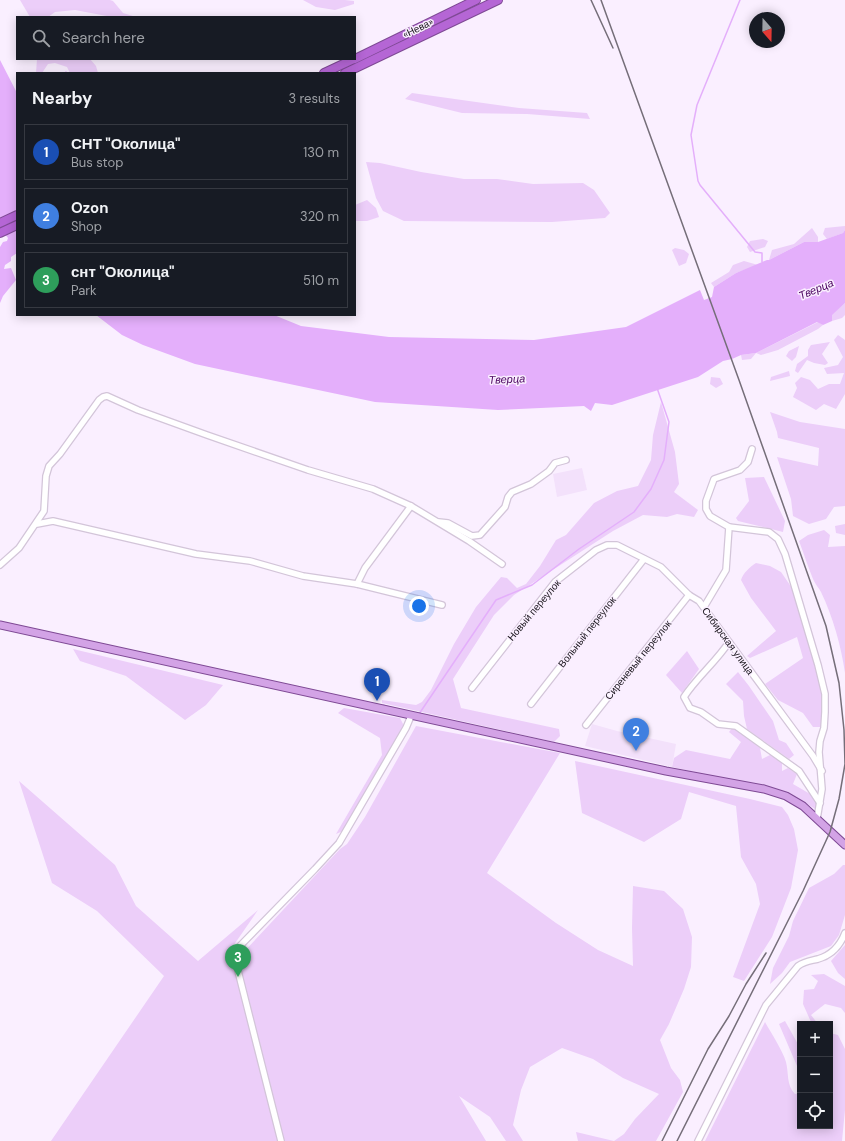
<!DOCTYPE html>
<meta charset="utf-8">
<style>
:root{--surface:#171b24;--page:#20242c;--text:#f1f3f6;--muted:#9ea1a6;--line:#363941;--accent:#7f791e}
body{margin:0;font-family:"DM Sans",sans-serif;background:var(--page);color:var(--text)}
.controls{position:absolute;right:12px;bottom:12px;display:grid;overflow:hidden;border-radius:0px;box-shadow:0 2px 10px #0003}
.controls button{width:36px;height:36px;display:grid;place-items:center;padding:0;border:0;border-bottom:1px solid var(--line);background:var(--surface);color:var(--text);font:20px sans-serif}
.compass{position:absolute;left:749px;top:12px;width:36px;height:36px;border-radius:50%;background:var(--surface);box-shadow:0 2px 10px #0003;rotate:160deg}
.you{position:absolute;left:419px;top:606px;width:14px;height:14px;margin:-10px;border:3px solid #fff;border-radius:50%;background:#1a73e8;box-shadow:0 0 0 6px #1a73e833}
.badge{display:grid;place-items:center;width:26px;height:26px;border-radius:50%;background:var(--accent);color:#fff;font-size:13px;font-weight:700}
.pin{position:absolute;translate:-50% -33px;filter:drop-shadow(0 1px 2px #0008)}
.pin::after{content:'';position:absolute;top:21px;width:14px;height:12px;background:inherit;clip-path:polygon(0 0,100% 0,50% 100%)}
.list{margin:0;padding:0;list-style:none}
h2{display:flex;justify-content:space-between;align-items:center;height:52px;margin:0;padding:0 16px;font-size:17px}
h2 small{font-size:13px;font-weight:400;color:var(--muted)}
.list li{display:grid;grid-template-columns:26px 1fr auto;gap:12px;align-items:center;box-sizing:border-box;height:56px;margin:0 8px 8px;padding:0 8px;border:1px solid var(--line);border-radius:0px}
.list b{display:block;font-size:15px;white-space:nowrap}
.list p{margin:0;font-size:13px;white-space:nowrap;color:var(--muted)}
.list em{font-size:13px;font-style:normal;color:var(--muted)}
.icon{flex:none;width:22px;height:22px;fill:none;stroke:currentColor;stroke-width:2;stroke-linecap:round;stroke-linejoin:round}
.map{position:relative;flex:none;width:845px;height:1141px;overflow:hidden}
.search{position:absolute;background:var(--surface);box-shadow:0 2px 10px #0003;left:16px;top:16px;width:340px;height:44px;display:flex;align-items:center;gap:10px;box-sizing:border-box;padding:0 14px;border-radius:0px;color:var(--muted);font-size:15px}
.panel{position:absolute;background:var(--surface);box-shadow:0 2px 10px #0003;left:16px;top:72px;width:340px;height:244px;border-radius:0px}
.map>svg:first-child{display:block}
.built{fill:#f3e1fb}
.green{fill:#eccef9}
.water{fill:#e4affb}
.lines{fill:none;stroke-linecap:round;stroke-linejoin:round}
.stream{stroke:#e4affb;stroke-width:1.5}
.minor-casing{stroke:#d3c5d9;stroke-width:8}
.major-casing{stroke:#7e4994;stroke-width:9}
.highway-casing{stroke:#7e4994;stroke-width:10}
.minor{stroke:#fff;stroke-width:5.5}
.major{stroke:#d3a3e6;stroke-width:7}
.highway{stroke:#b566d5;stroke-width:8}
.rail{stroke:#756e79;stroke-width:1.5}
.labels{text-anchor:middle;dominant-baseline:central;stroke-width:3;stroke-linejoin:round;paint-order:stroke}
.street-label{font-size:10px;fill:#18141b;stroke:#faefff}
.water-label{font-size:11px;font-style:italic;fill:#49015f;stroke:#faefff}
</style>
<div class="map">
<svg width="845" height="1141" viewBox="0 0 845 1141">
<rect width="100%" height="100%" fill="#faefff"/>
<g class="built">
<polygon points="582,468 587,490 557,497 553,474"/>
<polygon points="592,724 617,731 676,744 672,767 585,746"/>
</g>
<g class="green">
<polygon points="20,0 110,0 113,1 123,13 136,17 112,17 75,10 55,12 48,17 30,17"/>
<polygon points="303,0 345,0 354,1 354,4 335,10 316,7"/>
<polygon points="37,59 90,59 96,66 98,73 70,73 67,67 55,63 48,64 42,73 36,73"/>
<polygon points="412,93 519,108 587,113 590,119 527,114 462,113 405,99"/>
<polygon points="366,162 380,163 421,172 464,179 497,179 533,184 583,183 594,190 610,213 605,218 552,222 404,221 383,211 376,198"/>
<polygon points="367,200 376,208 379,217 367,221 355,221 355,205"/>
<polygon points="845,226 845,230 843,233 827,239 823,234 825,228"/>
<polygon points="812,228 818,237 818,242 804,242 769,260 772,250 794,244"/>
<polygon points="763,239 768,241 765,247 750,252 747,247 750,241"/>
<polygon points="675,248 684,250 689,254 686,263 679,266 672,250"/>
<polygon points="744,261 758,265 736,273 714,287 711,283 729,272 733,265"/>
<polygon points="845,303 845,315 842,318 832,321 831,315"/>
<polygon points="818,322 823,325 818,329 778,350 761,355 756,353 751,359 742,360 741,355 756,353"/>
<polygon points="838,335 845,340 845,394 836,409 824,404 816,410 793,397 797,388 795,383 801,377 810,380 818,389 829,384 840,384 844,373 827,374 824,368 838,365 843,357 834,340"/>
<polygon points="830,342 822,354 828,363 825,365 814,363 807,360 798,373 795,371 797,364 808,356 808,350 811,345"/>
<polygon points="799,346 796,357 792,361 786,356 789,351"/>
<polygon points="789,371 790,376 770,381 771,377"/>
<polygon points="711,377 720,378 723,384 716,388 710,384"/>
<polygon points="661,402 675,452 679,484 674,492 698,510 694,517 677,514 667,517 643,515 613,531 514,595 494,615 453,679 461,708 559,729 560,736 554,742 382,703 382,700 416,705 422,702 431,690 454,644 476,607 501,577 507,578 517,588 526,584 540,566 556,540 566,535 594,503 617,491 638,486 651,460 653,435"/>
<polygon points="770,412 800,422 845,429 845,506 834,507 826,519 809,524 793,516 791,499 777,457 818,466 819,448 778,438 777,432"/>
<polygon points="764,477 785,521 783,532 738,521 736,518 749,501 745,478"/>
<polygon points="845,524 845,535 836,533 835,526"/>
<path d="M824,530L830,535L828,547L845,546V673C841,646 833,617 821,592C819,588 815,584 813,579C808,567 804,554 799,541L808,535Z"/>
<path d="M756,563L770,566L781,572L792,588L818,673L823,706L821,727H813L803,713L778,700L765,684L803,658L797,637L750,658L747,656L776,631L751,598L741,580C743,573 750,567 756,563Z"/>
<polygon points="73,649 223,685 206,705 185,720 126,676 80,661"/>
<polygon points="687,651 699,669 682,693 666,675"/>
<polygon points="738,672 749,686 773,721 779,740 786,743 794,755 789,759 747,729 744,716 743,701 726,684"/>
<polygon points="344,708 400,718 404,726 343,831 336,834 382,755 380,738 338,713"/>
<polygon points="416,726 560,753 487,873 556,923 598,950 633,966 632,928 633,886 664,891 683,909 692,937 691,967 684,989 669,1024 660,1040 671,1068 680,1080 683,1092 656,1141 614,1141 624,1134 635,1119 659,1094 623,1078 593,1059 562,1048 530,1067 521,1090 513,1125 523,1141 506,1141 490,1117 459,1096 486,1141 51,1141 164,976 97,911 52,883 19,781 115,865 136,906 198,961 258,910 229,952 231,963 240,956 340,849 347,844 365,817"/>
<polygon points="733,727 760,748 762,759 774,753 782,763 782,771 788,768 797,774 793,784 817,798 817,810 789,793 672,767 674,758 686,750 730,759 741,742 729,732"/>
<polygon points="575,761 750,799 782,807 788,815 794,829 798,850 791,888 772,937 744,981 733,977 760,904 756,884 741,857 736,806 689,792 681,819 644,842 582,813"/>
<polygon points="843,865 845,865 845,915 839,935 831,946 790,962 782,973 770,984 773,968 789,936 793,921 809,888 834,874"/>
<polygon points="845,945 845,979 838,973 831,961"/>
<polygon points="824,974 845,986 845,1013 841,1008 825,1004 811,1015 818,1024 810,1024 811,1022 803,1004 804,990 814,989 818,981 811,975"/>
<polygon points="785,1021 799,1046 800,1046 800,1073 779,1024"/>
<path d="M765,1022C771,1033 783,1051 786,1062C789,1073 786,1085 795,1094L800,1093V1126H830V1033L838,1035L845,1049V1110L842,1141H705Z"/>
<polygon points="576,1132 614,1141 578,1141"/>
</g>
<g class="water">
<polygon points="0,60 17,93 17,253 11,257 11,261 5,265 4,269 11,268 16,280 3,296 0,303 0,247 3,242 7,241 8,238 0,228"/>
<polygon points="845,230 845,303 832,315 832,321 823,325 817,322 756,353 741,355 732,359 723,361 698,377 612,405 595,403 591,411 584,406 498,410 375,402 195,364 143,345 122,335 96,315 274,315 301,326 389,337 534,340 626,327 700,290 704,300 712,297 714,287 736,273 767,260 769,260 804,242 818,242 843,233"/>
</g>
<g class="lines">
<g class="stream">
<polyline points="740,0 697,105 691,135 698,181 700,185 755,252 762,253 762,262"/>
<polyline points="65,73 66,72"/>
<polyline points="383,705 393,708"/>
<polyline points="419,714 496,600 532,585 579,549 634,512 651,489 664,460 669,422 657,388"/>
<polyline points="623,758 649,764"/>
</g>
<defs>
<g id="minor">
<polyline points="752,449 748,462 740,470 714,479 706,501 706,509 710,516 729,527 769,532 778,539 785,554 818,665 825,694 825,712 824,728 820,741 819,752 822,789 817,819"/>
<polyline points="439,522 448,523 472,536 480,535 505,507 508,497 512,492 531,484 549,471 555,463 566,460"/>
<polyline points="37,524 53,521 196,554 250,561 303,576 357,584 442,605"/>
<polyline points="0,565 19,548 44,511 46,476 49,466 60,454 99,400 103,397 107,396 138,410 207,435 308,470 373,489 411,506 469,541 502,564"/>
<polyline points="357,584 365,568 411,506"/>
<polyline points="704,607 726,570 729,527"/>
<path d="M729,642C716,662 697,677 684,697L690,708L701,712L718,724L736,726L799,771L820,803"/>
<polyline points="472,688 555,582 596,550 607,545 617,545 661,567 689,595 699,601 813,756 822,771"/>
<polyline points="531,704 644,559"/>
<polyline points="586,725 689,595"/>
<polyline points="281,1141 234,955 234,952 315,869 339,843 406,728 411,716"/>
<path d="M698,1141L766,1005L798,966C805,961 810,961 818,959C832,955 840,946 845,933"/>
</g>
<polyline id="major" points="0,625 666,771 764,789 786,796 803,806 845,845"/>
<g id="highway">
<polyline points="355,59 476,0"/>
<polyline points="324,73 354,59"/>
<polyline points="345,73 498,0"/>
<polyline points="0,223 17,215"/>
<polyline points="0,233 17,225"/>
</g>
</defs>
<use href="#minor" class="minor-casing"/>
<use href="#major" class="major-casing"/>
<use href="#highway" class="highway-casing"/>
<use href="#minor" class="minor"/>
<use href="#major" class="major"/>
<use href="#highway" class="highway"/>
<g class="rail">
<polyline points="591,0 613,48"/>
<polyline points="601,0 739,380 826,626 839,683 844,730 845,764 839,799 830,832 803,891 677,1141"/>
<polyline points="662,1141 708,1049 729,1016 746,984 766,953"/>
</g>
</g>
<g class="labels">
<g class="street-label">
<text transform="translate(418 28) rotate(-26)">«Нева»</text>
<text transform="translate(534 610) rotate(-50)">Новый переулок</text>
<text transform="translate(587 632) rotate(-52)">Вольный переулок</text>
<text transform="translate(728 641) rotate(54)">Сибирская улица</text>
<text transform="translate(638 660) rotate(-51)">Сиреневый переулок</text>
</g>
<g class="water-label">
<text transform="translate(816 289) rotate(-23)">Тверца</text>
<text transform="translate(507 379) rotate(-2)">Тверца</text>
</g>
</g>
</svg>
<div class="controls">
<button>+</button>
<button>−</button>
<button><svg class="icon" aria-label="locate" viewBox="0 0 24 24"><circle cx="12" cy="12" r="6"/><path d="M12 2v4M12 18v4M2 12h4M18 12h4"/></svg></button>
</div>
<svg class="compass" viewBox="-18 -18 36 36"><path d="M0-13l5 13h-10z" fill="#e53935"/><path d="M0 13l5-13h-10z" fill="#9ea1a6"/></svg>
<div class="you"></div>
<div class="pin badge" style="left:377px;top:701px;background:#1a4fb4">1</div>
<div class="pin badge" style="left:636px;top:751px;background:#3f7fe0">2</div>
<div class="pin badge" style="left:238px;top:977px;background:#2e9e5b">3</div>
<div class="search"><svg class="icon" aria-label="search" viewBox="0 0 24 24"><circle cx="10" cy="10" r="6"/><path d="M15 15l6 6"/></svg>Search here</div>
<section class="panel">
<h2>Nearby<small>3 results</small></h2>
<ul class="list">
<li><span class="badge" style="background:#1a4fb4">1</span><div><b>СНТ &quot;Околица&quot;</b><p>Bus stop</p></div><em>130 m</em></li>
<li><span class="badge" style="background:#3f7fe0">2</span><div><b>Ozon</b><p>Shop</p></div><em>320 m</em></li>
<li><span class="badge" style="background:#2e9e5b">3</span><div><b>снт &quot;Околица&quot;</b><p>Park</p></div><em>510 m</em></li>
</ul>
</section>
</div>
